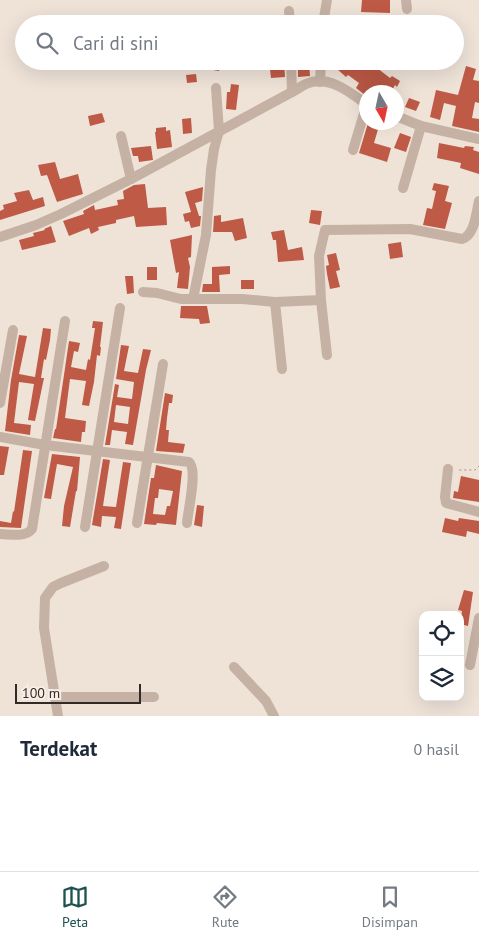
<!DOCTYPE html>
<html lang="id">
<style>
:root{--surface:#fff;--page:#f2f2f3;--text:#1f2937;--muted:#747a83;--line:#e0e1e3;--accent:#1e5251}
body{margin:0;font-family:"PT Sans",sans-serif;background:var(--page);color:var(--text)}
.controls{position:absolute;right:15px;bottom:15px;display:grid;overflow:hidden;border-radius:10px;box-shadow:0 5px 20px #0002}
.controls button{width:45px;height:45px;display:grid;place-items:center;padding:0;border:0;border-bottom:1px solid var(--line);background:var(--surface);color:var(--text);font:25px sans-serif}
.compass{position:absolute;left:359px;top:85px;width:45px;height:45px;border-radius:50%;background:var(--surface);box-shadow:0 5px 20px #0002;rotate:171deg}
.scale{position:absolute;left:15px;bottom:12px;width:126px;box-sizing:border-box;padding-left:5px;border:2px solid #332926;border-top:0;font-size:14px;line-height:18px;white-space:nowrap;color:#332926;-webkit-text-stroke:4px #f8ede4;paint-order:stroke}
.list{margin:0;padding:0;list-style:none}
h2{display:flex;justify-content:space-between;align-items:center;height:65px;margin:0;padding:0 20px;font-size:21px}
h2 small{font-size:16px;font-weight:400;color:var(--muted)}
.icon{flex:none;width:28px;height:28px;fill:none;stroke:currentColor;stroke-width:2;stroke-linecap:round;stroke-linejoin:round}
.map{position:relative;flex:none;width:479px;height:716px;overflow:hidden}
.search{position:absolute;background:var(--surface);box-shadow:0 5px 20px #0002;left:15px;right:15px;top:15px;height:55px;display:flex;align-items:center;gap:12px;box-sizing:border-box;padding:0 18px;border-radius:28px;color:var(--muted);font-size:19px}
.sheet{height:155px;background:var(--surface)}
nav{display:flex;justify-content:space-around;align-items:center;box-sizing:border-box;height:70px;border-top:1px solid var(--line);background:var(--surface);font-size:14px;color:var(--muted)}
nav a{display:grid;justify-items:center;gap:2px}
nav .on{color:var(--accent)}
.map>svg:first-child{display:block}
.building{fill:#bf5a47;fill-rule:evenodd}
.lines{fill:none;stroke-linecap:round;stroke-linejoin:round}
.path{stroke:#b29c90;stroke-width:1;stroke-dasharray:2.5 2.5;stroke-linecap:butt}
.minor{stroke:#c6b2a5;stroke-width:10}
</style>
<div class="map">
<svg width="479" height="716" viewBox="0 0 479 716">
<rect width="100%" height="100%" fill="#efe3d8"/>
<g class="building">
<polygon points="362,0 390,0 390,13 361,12"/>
<polygon points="202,61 220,61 219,71 201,68"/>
<polygon points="269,61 284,61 285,77 271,78"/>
<polygon points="328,61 355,61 360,65 362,61 368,61 390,78 392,76 400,81 397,87 395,85 391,92 366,92 365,95 356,88 359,83 348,75 346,77"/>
<polygon points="298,62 309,62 310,76 298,77"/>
<polygon points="466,66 476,69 473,80 479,81 479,103 475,102 472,118 479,119 479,132 452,126 456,106 444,103 440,120 430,117 436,90 458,95"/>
<polygon points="196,74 197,82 187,83 186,75"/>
<polygon points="231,84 239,85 236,110 226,109 227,92 230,92"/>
<polygon points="409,98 420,102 416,111 405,107"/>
<polygon points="102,113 105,122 90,126 88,116"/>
<polygon points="191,118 192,133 183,134 182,119"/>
<polygon points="368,123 379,126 374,143 391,148 387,162 359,153"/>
<polygon points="166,127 166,131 170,130 172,147 157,149 155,132 156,132 156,128"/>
<polygon points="400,133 411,137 406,152 394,148"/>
<polygon points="439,143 464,148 465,146 474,147 473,150 479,152 479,174 460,168 461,163 437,158"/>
<polygon points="151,146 153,160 139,162 138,156 133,156 131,148"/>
<polygon points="55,162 60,179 78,174 83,194 57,202 47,175 41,176 38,165"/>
<polygon points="434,183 449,186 445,201 452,203 445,229 423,225 427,208 432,209 436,191 432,190"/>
<polygon points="145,184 148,208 166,207 167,225 136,227 134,216 116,220 116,223 98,227 99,230 91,234 89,228 69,236 63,221 84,214 83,211 94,205 95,210 118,205 117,200 124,199 123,191 134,185"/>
<polygon points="203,187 202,201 195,203 199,216 201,216 200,226 191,228 189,221 185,222 183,214 191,212 185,192"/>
<polygon points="29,190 33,200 43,197 45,206 0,220 0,211 4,209 3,205 17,201 14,193"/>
<polygon points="311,210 322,211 320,225 309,223"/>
<polygon points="221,215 221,222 243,218 247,238 235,241 232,232 213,232 214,216"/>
<polygon points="51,226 56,242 22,250 19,240 34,236 33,233 45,230 44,229"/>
<polygon points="284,230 288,250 302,247 304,260 278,262 276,240 273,240 271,232"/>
<polygon points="192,235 191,257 188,258 190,267 188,289 177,288 179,272 176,273 170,240"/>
<polygon points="401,242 403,257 390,259 388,244"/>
<polygon points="336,253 340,270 336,271 340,287 330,289 327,274 326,266 329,265 327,255"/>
<polygon points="230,266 230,274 219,275 220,292 202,292 203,284 212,284 212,267"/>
<rect x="147" y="267" width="10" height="13"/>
<polygon points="125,276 133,276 134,293 127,294"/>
<rect x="241" y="280" width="13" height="9"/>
<polygon points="181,306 207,306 210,323 200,324 199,319 180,318"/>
<polygon points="93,321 103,322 100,347 101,347 100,356 97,355 94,382 89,406 82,405 86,381 70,379 65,418 86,421 85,432 82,432 81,442 53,438 55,429 56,429 69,341 80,343 78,352 74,351 71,367 86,370 88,359 90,360 93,341 95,328 92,328"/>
<polygon points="43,328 51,329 50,340 46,360 44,359 41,378 44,378 35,421 28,420 34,384 19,382 14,423 31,425 30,435 5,431 11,380 19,335 27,336 19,374 35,377"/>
<path d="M121,345L129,346L124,371L138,373L143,349L151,350L146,370L133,445L125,444L127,432L112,430L110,445H105L115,384L119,385L117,397L132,399L134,382L116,379ZM116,405L130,407L128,424L114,422Z"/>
<polygon points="165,393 173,395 172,403 169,403 167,418 166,430 169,430 168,442 185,444 183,453 156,451"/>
<polygon points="0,446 9,447 4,475 0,475"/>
<polygon points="23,450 32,451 21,528 0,527 0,521 11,523 13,511 14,512"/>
<polygon points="52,454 80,457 77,491 76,491 70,527 62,526 64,506 73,467 57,464 51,499 44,498"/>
<polygon points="103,459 110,460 103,506 116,507 123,462 131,463 121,529 114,528 116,517 102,516 101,527 92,525"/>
<path d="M156,465L182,471L176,525L157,523L156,525L144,524L151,478H154ZM159,489L173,491L170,506H167L165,515L153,514L155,498H158Z"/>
<polygon points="461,476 479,480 479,502 453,498 454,491 458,492"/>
<polygon points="197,505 204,506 202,527 194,525"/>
<polygon points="445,518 458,521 459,518 479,521 479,534 467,531 466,537 442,532"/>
<polygon points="464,590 473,592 468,626 460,624 462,611 458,610"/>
</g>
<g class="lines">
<polyline class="path" points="459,470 475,470 479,466"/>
<g class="minor">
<polyline points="406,0 407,9"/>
<polyline points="289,11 290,24"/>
<polyline points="323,24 327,0"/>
<polyline points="291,61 292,92"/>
<polyline points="320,82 321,61"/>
<polyline points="396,116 421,126 479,139"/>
<polyline points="121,136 131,179"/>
<polyline points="353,150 366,107"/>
<polyline points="403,188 421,126"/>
<path d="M0,237L36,225L61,214L131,179L292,92C297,90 301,86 306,84C328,74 350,92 366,104"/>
<path d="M143,292L157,293L181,299H242L275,302L321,300L319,256L325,230L410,229L462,239C475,235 476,213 479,201"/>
<polyline points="193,299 206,235 211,170 214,149 219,131 216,88"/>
<polyline points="321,300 327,355"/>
<polyline points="275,302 282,369"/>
<polyline points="0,403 13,330"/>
<path d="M0,437L45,445L189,462C198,470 188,510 187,523"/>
<polyline points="448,469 445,497 446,503 479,512"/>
<polyline points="137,523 163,364"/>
<polyline points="85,527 120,308"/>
<path d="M0,534C10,534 25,538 32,529L65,321"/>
<polyline points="470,665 479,618"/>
<polyline points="234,667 266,701 274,716"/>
<polyline points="56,697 154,697"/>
<polyline points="58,716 44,628 45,598 53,587 61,583 104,566"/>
</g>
</g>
</svg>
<div class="controls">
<button><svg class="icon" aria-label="locate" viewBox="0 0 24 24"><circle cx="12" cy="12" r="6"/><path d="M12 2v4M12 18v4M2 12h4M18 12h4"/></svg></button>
<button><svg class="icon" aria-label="layers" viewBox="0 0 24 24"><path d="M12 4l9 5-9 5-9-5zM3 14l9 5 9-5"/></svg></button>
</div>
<svg class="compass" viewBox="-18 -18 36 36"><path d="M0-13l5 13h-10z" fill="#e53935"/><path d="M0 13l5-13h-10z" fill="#747a83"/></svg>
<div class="scale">100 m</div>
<div class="search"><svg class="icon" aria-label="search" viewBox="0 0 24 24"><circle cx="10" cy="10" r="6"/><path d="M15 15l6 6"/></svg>Cari di sini</div>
</div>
<section class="sheet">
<h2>Terdekat<small>0 hasil</small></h2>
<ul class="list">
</ul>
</section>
<nav>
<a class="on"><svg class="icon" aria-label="map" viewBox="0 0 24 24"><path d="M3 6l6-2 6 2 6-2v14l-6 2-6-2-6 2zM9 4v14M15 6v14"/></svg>Peta</a>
<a><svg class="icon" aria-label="directions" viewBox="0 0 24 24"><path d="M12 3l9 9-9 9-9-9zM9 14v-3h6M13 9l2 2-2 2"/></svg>Rute</a>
<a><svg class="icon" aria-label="saved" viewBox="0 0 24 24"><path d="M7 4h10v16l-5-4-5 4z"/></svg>Disimpan</a>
</nav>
